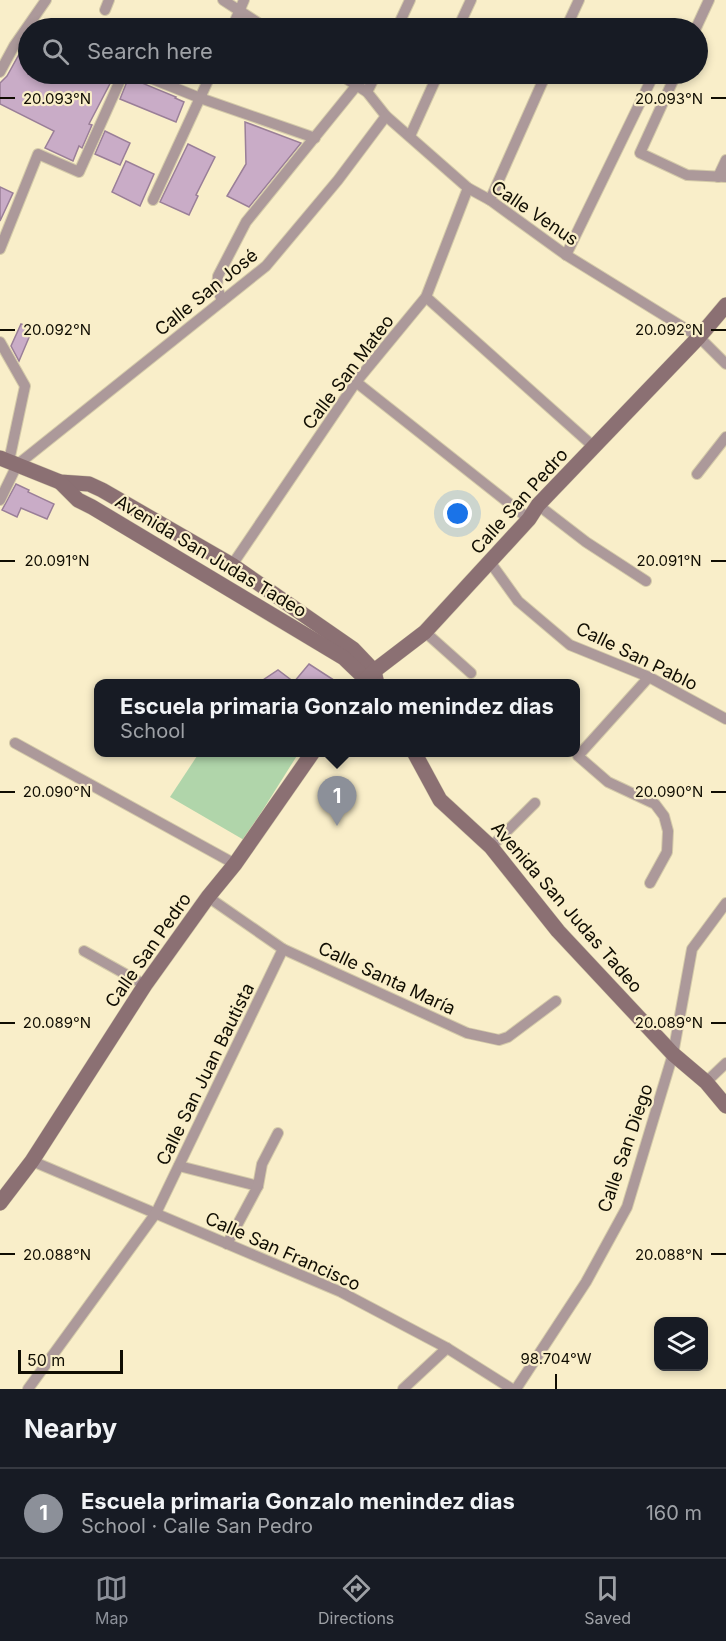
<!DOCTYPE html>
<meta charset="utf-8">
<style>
:root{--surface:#171b24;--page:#20242c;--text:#f1f3f6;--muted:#9ea1a6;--line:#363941;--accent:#8c9099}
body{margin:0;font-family:Inter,sans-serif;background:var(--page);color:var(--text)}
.controls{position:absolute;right:18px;bottom:18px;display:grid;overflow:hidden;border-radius:12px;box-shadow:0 3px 9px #0003}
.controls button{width:54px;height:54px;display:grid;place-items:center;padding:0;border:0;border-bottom:2px solid var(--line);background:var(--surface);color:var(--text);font:30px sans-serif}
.scale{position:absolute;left:18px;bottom:15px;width:105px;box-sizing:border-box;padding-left:6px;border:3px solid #100d02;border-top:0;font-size:16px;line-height:21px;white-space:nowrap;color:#100d02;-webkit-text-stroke:4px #f9eec9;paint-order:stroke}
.you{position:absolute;left:458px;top:514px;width:21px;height:21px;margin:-15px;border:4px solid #fff;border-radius:50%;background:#1a73e8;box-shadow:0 0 0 9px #1a73e833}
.badge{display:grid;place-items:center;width:39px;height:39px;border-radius:50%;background:var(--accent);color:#fff;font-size:20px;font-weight:700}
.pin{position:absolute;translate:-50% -50px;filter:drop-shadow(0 2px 3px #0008)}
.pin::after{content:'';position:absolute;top:32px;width:21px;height:18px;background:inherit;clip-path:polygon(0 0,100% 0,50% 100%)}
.popup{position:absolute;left:94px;top:679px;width:486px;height:78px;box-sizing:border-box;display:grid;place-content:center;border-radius:12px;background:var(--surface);filter:drop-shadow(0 2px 4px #0005);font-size:20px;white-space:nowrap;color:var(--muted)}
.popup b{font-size:22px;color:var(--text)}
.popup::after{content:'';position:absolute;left:50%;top:100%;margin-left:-12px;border:12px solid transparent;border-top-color:var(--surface)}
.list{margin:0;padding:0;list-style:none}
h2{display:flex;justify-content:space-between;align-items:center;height:78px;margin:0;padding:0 24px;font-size:26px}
h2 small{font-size:20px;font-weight:400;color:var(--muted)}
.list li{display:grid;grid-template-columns:39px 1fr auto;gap:18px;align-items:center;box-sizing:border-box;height:90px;padding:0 24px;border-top:2px solid var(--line)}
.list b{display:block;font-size:22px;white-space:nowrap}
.list p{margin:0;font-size:20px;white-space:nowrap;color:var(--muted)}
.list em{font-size:20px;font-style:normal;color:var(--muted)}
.icon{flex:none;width:33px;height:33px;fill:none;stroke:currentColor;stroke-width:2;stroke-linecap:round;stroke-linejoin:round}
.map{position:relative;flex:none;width:726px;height:1389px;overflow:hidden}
.search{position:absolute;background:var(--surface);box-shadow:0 3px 9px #0003;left:18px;right:18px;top:18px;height:66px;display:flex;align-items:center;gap:15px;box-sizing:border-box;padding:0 21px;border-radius:33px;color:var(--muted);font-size:22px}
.sheet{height:168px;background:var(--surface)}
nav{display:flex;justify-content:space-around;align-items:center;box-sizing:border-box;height:84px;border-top:2px solid var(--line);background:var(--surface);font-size:16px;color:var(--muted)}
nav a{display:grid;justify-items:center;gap:3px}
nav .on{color:var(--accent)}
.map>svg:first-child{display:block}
.green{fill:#b0d5aa}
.building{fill:#c9acc7;stroke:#9a7f98;stroke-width:1.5}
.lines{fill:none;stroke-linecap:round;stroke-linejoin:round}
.street-casing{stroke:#d4caa9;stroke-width:12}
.secondary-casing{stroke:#d4caa9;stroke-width:16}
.street{stroke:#ac999a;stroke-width:10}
.secondary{stroke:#8b7073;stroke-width:15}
.ticks{fill:none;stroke:#100d02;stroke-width:2}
.labels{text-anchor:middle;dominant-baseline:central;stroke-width:4.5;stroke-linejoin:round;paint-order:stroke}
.street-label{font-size:18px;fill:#100d02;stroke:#f9eec9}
.ticks-label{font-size:15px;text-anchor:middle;fill:#100d02;stroke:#f9eec9;stroke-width:4.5;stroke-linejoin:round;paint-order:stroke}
</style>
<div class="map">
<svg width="726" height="1389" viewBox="0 0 726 1389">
<rect width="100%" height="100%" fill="#f9eec9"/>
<polygon class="green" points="296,752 298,754 244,840 170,797 199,753"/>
<g class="building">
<polygon points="28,38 28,74 115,74 89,124 92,125 82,148 79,146 73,161 45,148 54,131 0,104 0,83 7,76"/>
<polygon points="130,74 133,74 137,81 176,97 175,98 184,102 176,122 120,99"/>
<polygon points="245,122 301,143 249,207 227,196 246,164"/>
<polygon points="105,131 130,143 120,165 95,154"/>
<polygon points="188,144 215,157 196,195 198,196 189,215 160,202"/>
<polygon points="126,161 154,174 140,206 112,192"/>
<polygon points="0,187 13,193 0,221"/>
<polygon points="21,324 33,328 19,361 11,346"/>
<polygon points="16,484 29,490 28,492 54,504 47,519 21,508 17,517 2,510"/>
<polygon points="309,664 340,684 257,684 278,670 294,682"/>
</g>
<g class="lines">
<defs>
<g id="street">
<polyline points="223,0 266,28"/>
<polyline points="105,10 109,0"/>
<polyline points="569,22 584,28"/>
<polyline points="232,28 244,0"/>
<polyline points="397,28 410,0"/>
<polyline points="458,28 471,0"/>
<polyline points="566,28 579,0"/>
<polyline points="696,28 709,0"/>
<polyline points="0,72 14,46 46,0"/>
<polyline points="140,74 200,98 315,138"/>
<polyline points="339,74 367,92 386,116 468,188 490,200 566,255 699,337 726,364"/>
<polyline points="676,74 640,153 687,175 726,177"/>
<polyline points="367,92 376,74"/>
<polyline points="410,136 438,74"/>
<polyline points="718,177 726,160"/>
<polyline points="153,200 211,74"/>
<polyline points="490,200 546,74"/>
<polyline points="0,249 38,154 79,172 123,74"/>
<polyline points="566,255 654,74"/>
<polyline points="426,297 594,447"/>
<polyline points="222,301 217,287 218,276 246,222 357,85"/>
<polyline points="0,342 25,386 9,461"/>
<polyline points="356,382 529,519"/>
<polyline points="697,474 726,437"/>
<polyline points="0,500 17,465 266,266 338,180 386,116"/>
<polyline points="538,505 586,542 646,581"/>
<polyline points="490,562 518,601 570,645 649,677 726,719"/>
<polyline points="232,565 356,382 426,297 468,188"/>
<polyline points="425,632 471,673"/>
<polyline points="649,677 578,756 608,782 655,804 664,816 668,831 667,852 650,883"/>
<polyline points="15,743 235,864"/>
<polyline points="491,847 535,803"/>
<polyline points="208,897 283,949 467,1033 499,1040 508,1037 556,1001"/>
<polyline points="84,951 145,985"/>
<polyline points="706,1082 726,1063"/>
<polyline points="32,1161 341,1292 447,1348 512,1389"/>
<polyline points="179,1166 258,1186"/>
<polyline points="227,1244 258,1186 262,1164 278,1133"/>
<polyline points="28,1389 156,1213 283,949"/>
<polyline points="403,1389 447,1348"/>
<polyline points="516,1389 586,1282 627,1207 673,1054 692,949 726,903"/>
</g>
<g id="secondary">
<polyline points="0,458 60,482 89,484 102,490 232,565 353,649 374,671 377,684"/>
<polyline points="60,482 78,500 92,507 344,658 371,684"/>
<polyline points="361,684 374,671 425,632 529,519 538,505 699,337 726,305"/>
<polyline points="414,752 440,800 491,847 558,931 673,1054 706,1082 726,1106"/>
<polyline points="0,1203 32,1161 145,985 208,897 235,864 313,752"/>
</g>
</defs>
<use href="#street" class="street-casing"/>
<use href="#secondary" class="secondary-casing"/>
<use href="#street" class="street"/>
<use href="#secondary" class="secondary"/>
</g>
<path class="ticks" d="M0,98H15M711,98H726M0,330H15M711,330H726M0,561H15M711,561H726M0,792H15M711,792H726M0,1023H15M711,1023H726M0,1254H15M711,1254H726M556,1374V1389"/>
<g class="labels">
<g class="street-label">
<text transform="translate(535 213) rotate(34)">Calle Venus</text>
<text transform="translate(206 292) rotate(-39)">Calle San José</text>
<text transform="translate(348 372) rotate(-53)">Calle San Mateo</text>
<text transform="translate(519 501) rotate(-48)">Calle San Pedro</text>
<text transform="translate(211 556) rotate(31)">Avenida San Judas Tadeo</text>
<text transform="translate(637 656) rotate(26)">Calle San Pablo</text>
<text transform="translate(567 907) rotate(49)">Avenida San Judas Tadeo</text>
<text transform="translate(148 950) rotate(-55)">Calle San Pedro</text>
<text transform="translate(387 978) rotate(25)">Calle Santa María</text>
<text transform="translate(205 1074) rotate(-64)">Calle San Juan Bautista</text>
<text transform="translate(625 1148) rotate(-71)">Calle San Diego</text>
<text transform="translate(283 1251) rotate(24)">Calle San Francisco</text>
</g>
</g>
<g class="ticks-label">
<text x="57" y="104">20.093°N</text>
<text x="669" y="104">20.093°N</text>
<text x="57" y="335">20.092°N</text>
<text x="669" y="335">20.092°N</text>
<text x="57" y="566">20.091°N</text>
<text x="669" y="566">20.091°N</text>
<text x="57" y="797">20.090°N</text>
<text x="669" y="797">20.090°N</text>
<text x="57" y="1028">20.089°N</text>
<text x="669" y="1028">20.089°N</text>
<text x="57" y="1260">20.088°N</text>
<text x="669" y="1260">20.088°N</text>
<text x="556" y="1364">98.704°W</text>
</g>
</svg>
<div class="controls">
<button><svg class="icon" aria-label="layers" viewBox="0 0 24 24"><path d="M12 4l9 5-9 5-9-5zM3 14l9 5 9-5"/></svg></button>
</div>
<div class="scale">50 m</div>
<div class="you"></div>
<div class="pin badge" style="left:337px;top:826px">1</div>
<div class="popup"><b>Escuela primaria Gonzalo menindez dias</b>School</div>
<div class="search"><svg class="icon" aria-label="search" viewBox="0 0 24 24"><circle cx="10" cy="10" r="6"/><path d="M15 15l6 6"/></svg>Search here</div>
</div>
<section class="sheet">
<h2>Nearby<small></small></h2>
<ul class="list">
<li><span class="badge">1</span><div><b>Escuela primaria Gonzalo menindez dias</b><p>School · Calle San Pedro</p></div><em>160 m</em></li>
</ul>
</section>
<nav>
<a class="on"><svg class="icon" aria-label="map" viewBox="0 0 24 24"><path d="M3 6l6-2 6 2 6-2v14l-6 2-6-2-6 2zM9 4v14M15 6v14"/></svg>Map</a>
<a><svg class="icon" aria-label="directions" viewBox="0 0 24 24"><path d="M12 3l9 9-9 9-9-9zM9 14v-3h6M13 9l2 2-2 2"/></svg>Directions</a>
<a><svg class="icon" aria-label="saved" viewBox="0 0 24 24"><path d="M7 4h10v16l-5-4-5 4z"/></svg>Saved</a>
</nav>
